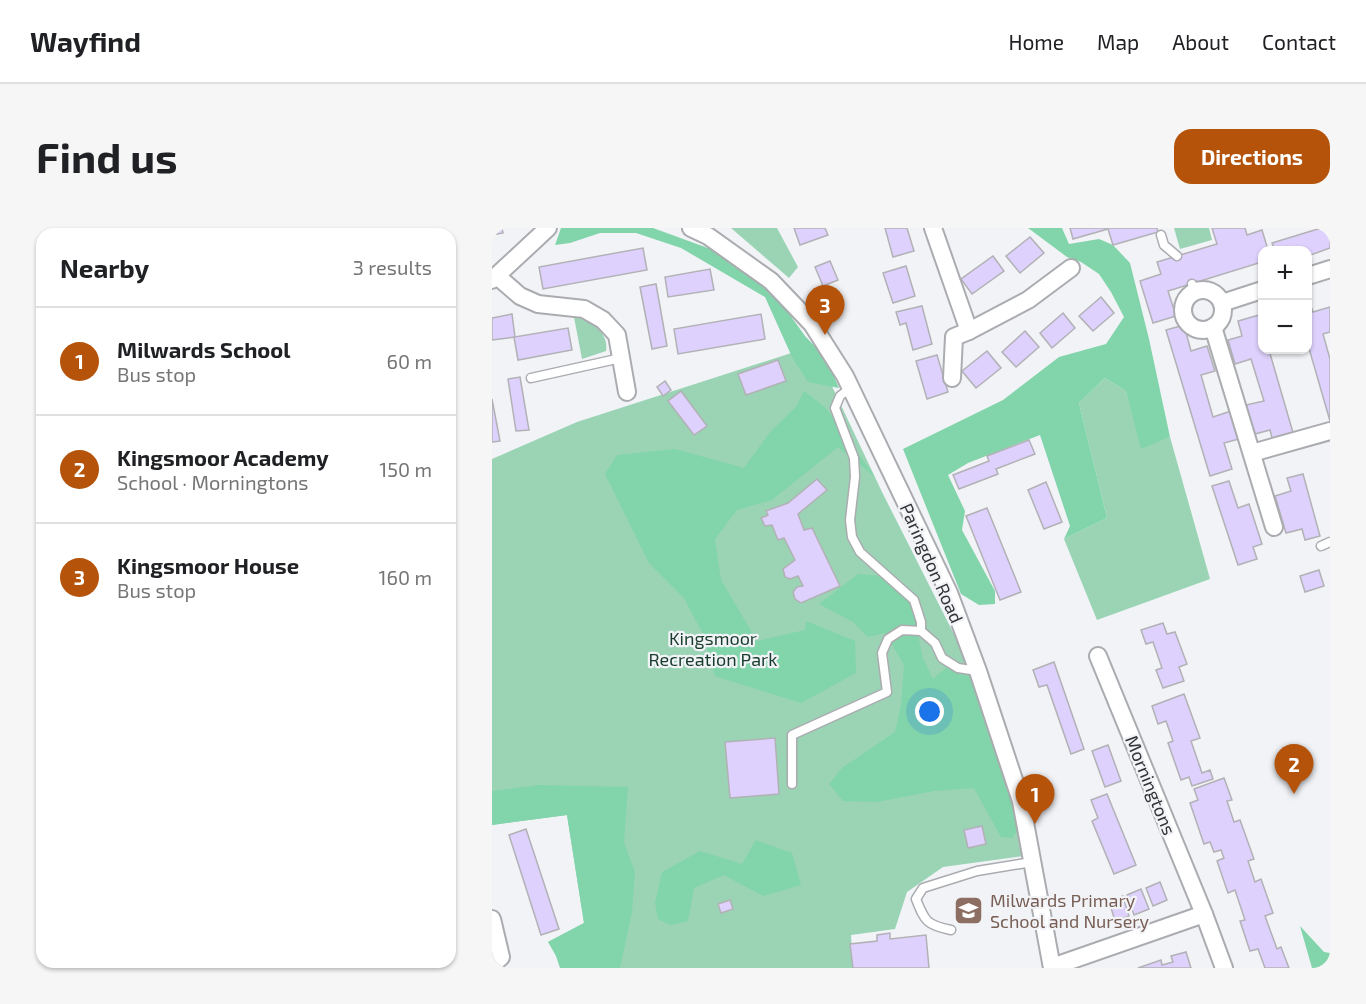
<!DOCTYPE html>
<meta charset="utf-8">
<style>
:root{--surface:#fff;--page:#f6f6f6;--text:#202124;--muted:#757577;--line:#e0e0e0;--accent:#b45309}
body{margin:0;font-family:"Exo 2",sans-serif;background:var(--page);color:var(--text)}
.controls{position:absolute;right:18px;top:18px;display:grid;overflow:hidden;border-radius:12px;box-shadow:0 2px 4px #0004}
.controls button{width:54px;height:54px;display:grid;place-items:center;padding:0;border:0;border-bottom:2px solid var(--line);background:var(--surface);color:var(--text);font:30px sans-serif}
.you{position:absolute;left:438px;top:484px;width:21px;height:21px;margin:-15px;border:4px solid #fff;border-radius:50%;background:#1a73e8;box-shadow:0 0 0 9px #1a73e833}
.badge{display:grid;place-items:center;width:39px;height:39px;border-radius:50%;background:var(--accent);color:#fff;font-size:20px;font-weight:700}
.pin{position:absolute;translate:-50% -50px;filter:drop-shadow(0 2px 3px #0008)}
.pin::after{content:'';position:absolute;top:32px;width:21px;height:18px;background:inherit;clip-path:polygon(0 0,100% 0,50% 100%)}
.list{margin:0;padding:0;list-style:none}
h2{display:flex;justify-content:space-between;align-items:center;height:78px;margin:0;padding:0 24px;font-size:26px}
h2 small{font-size:20px;font-weight:400;color:var(--muted)}
.list li{display:grid;grid-template-columns:39px 1fr auto;gap:18px;align-items:center;box-sizing:border-box;height:108px;padding:0 24px;border-top:2px solid var(--line)}
.list b{display:block;font-size:22px;white-space:nowrap}
.list p{margin:0;font-size:20px;white-space:nowrap;color:var(--muted)}
.list em{font-size:20px;font-style:normal;color:var(--muted)}
.map{position:relative;flex:none;width:838px;height:740px;overflow:hidden;border-radius:18px}
header{display:flex;align-items:center;gap:36px;box-sizing:border-box;height:84px;padding:0 30px;background:var(--surface);border-bottom:2px solid var(--line)}
header strong{font-size:28px}
nav{display:flex;gap:33px;margin-inline-start:auto;font-size:21px}
.intro{display:flex;align-items:center;justify-content:space-between;box-sizing:border-box;height:144px;padding:0 36px}
h1{margin:0;font-size:42px}
.button{padding:15px 27px;border-radius:18px;background:var(--accent);color:#fff;font-size:21px;font-weight:700}
main{display:flex;gap:36px;padding:0 36px}
aside{flex:1;background:var(--surface);border-radius:18px;box-shadow:0 2px 4px #0004}
.map>svg:first-child{display:block}
.green{fill:#9ad4b5}
.forest{fill:#82d4aa}
.building{fill:#ded1fd;stroke:#b2b1b5;stroke-width:1.5}
.lines{fill:none;stroke-linecap:round;stroke-linejoin:round}
.lane-casing{stroke:#aaacb0;stroke-width:11}
.street-casing{stroke:#aaacb0;stroke-width:20}
.lane{stroke:#fff;stroke-width:8}
.street{stroke:#fff;stroke-width:16}
.labels{text-anchor:middle;dominant-baseline:central;stroke-width:4.5;stroke-linejoin:round;paint-order:stroke}
.street-label{font-size:18px;fill:#323334;stroke:#f1f3f7}
.park-label{font-size:18px;fill:#183c2b;stroke:#f1f3f7}
.education-label{font-size:18px;fill:#785e54;stroke:#f1f3f7;text-anchor:start}
</style>
<header>
<strong>Wayfind</strong>
<nav><a>Home</a><a>Map</a><a>About</a><a>Contact</a></nav>
</header>
<div class="intro"><h1>Find us</h1><a class="button">Directions</a></div>
<main>
<aside>
<h2>Nearby<small>3 results</small></h2>
<ul class="list">
<li><span class="badge">1</span><div><b>Milwards School</b><p>Bus stop</p></div><em>60 m</em></li>
<li><span class="badge">2</span><div><b>Kingsmoor Academy</b><p>School · Morningtons</p></div><em>150 m</em></li>
<li><span class="badge">3</span><div><b>Kingsmoor House</b><p>Bus stop</p></div><em>160 m</em></li>
</ul>
</aside>
<div class="map">
<svg width="838" height="740" viewBox="0 0 838 740">
<rect width="100%" height="100%" fill="#f1f3f7"/>
<g class="green">
<polygon points="239,0 285,0 306,39 297,50"/>
<polygon points="682,0 717,0 720,12 688,21"/>
<path d="M82,89C99,91 117,105 114,123L90,131Z"/>
<polygon points="321,118 390,264 474,430 529,596 532,628 451,639 415,664 403,701 359,707 361,740 99,740 56,714 92,695 75,587 0,597 0,231 85,194"/>
<polygon points="613,150 634,163 641,187 654,218 678,209 718,351 605,392 572,311 615,290 587,175"/>
</g>
<g class="forest">
<polygon points="69,0 161,0 224,23 283,66 313,108 334,130 347,160 316,154 300,129 273,69 189,20 144,5 108,5 78,15 63,17"/>
<polygon points="536,0 570,0 577,16 607,11 621,17 638,35 657,111 678,209 649,221 634,163 613,150 587,175 615,290 572,311 578,298 548,207 476,235 456,247 473,283 470,302 503,363 503,376 487,377 469,366 411,221 511,172 567,129 614,116 632,89 619,64 607,46 589,34 575,29"/>
<polygon points="312,163 334,180 383,249 346,219 280,272 245,282 223,311 229,352 265,413 313,402 314,393 363,413 364,445 309,475 223,448 211,406 192,370 157,335 113,246 125,227 183,221 252,240 278,204 304,179"/>
<polygon points="366,346 391,348 420,373 430,428 441,451 455,439 457,429 478,447 525,587 527,600 520,610 509,609 482,560 442,563 385,574 351,573 337,556 350,540 403,504 409,477 412,437 393,405 376,409 361,394 327,376"/>
<polygon points="47,557 136,559 132,615 143,644 140,684 128,740 68,740 64,728 56,714 92,695 75,587 0,597 0,563"/>
<polygon points="264,612 300,625 309,657 271,668 232,647 202,660 196,693 179,697 166,691 163,675 170,644 208,623 250,636"/>
<polygon points="808,698 832,724 838,725 838,740 820,740"/>
</g>
<g class="building">
<polygon points="0,0 10,0 11,5 0,7"/>
<polygon points="302,0 333,0 336,7 308,17"/>
<polygon points="393,0 415,0 422,23 401,29"/>
<polygon points="578,0 665,0 666,4 621,17 616,1 581,11"/>
<polygon points="720,0 753,0 755,7 770,2 776,22 770,22 770,34 676,63 684,88 661,95 648,53 669,46 665,34 725,16"/>
<polygon points="829,0 838,0 838,20 816,28 816,22 783,22 780,15"/>
<polygon points="538,9 552,25 528,45 514,28"/>
<polygon points="151,20 155,42 51,61 47,39"/>
<polygon points="501,28 512,43 480,66 469,51"/>
<polygon points="338,33 346,52 331,58 323,39"/>
<polygon points="414,38 423,68 401,75 391,45"/>
<polygon points="218,41 222,62 176,69 173,49"/>
<polygon points="164,56 175,118 160,121 148,59"/>
<polygon points="609,69 622,85 601,103 587,88"/>
<polygon points="817,73 821,84 838,79 838,104 831,106 838,131 838,193 816,117 816,74"/>
<polygon points="430,78 440,116 421,122 414,95 408,97 404,84"/>
<polygon points="571,85 583,100 560,120 548,105"/>
<polygon points="20,86 23,109 0,112 0,90"/>
<polygon points="269,86 273,111 186,126 182,101"/>
<polygon points="767,87 770,99 770,122 777,122 802,208 781,214 778,202 763,206 754,177 772,173 759,131 743,136 736,112 750,108 746,93"/>
<polygon points="692,97 699,123 715,118 723,143 709,147 721,189 739,183 747,211 732,215 740,241 718,248 674,102"/>
<polygon points="76,100 80,122 26,132 22,109"/>
<polygon points="533,103 547,119 524,139 510,124"/>
<polygon points="495,123 509,140 484,160 470,143"/>
<polygon points="445,127 456,164 435,171 424,133"/>
<polygon points="286,132 294,153 254,167 246,146"/>
<polygon points="28,149 37,202 24,203 16,151"/>
<polygon points="173,153 179,162 171,168 165,159"/>
<polygon points="189,163 215,198 202,207 176,173"/>
<polygon points="0,171 8,213 0,214"/>
<polygon points="537,212 543,226 504,241 506,246 467,261 461,247 497,233 495,228"/>
<polygon points="811,246 828,308 813,312 810,301 794,305 783,268 799,263 795,250"/>
<polygon points="325,251 335,262 306,286 312,302 320,300 348,358 309,375 303,371 301,364 305,359 311,358 306,348 298,351 293,349 291,341 303,332 292,310 286,312 280,297 273,298 269,290 276,287 274,283 296,275"/>
<polygon points="737,253 746,280 757,276 770,316 761,319 765,331 746,337 720,258"/>
<polygon points="554,254 570,294 552,301 536,262"/>
<polygon points="495,280 529,364 508,372 474,288"/>
<polygon points="827,342 832,358 813,364 808,348"/>
<polygon points="671,395 675,406 683,404 695,436 687,439 692,453 671,460 664,442 670,440 661,414 654,416 649,402"/>
<polygon points="562,434 592,521 579,526 555,457 547,459 541,442"/>
<polygon points="692,466 708,510 699,513 710,545 718,542 721,551 700,558 697,549 689,552 676,515 681,513 674,493 666,496 660,478"/>
<polygon points="283,510 287,566 238,570 233,514"/>
<polygon points="616,517 629,553 613,559 600,523"/>
<polygon points="732,550 740,572 735,573 742,594 748,592 762,631 756,633 763,654 769,651 781,685 773,688 785,721 789,719 797,740 773,740 766,721 758,723 748,693 753,692 743,662 736,665 725,633 732,630 729,622 722,624 718,614 712,616 698,575 706,572 702,561"/>
<polygon points="615,566 644,637 622,646 600,593 606,590 599,572"/>
<polygon points="490,598 494,616 476,620 472,602"/>
<polygon points="34,601 67,701 49,707 17,607"/>
<polygon points="668,654 675,672 661,678 654,660"/>
<polygon points="649,661 657,681 642,687 635,667"/>
<polygon points="631,668 637,688 623,693 617,673"/>
<polygon points="238,672 241,681 229,685 226,676"/>
<polygon points="398,705 398,711 434,707 437,740 361,740 358,716 385,713 385,707"/>
<polygon points="694,724 699,740 646,740 669,732 670,737 681,734 679,728"/>
</g>
<g class="lines">
<defs>
<g id="lane">
<polyline points="669,7 672,17 685,28"/>
<polyline points="700,56 703,64"/>
<polyline points="39,150 129,130"/>
<polyline points="358,160 348,168 343,180 362,230 363,249 358,292 360,309 368,324 422,372 429,394 429,403"/>
<polyline points="829,318 838,314"/>
<polyline points="300,556 300,507 395,464 390,425 396,411 410,402 429,403 443,415 450,430 466,440 486,443"/>
<path d="M459,702C435,697 433,694 424,671L431,660L485,643L540,634"/>
</g>
<g id="street">
<polyline points="199,0 216,8 279,53 320,96 353,148 457,365 486,443 529,573 560,740"/>
<polyline points="441,0 477,103 462,109 460,150"/>
<polyline points="5,48 28,68 46,76 92,81 111,92 125,107 135,164"/>
<polyline points="816,48 838,41"/>
<polyline points="0,52 56,0"/>
<circle cx="711" cy="82" r="20"/>
<polyline points="730,75 770,62"/>
<polyline points="721,99 782,299"/>
<polyline points="477,103 536,72 579,40"/>
<polyline points="760,225 838,203"/>
<polyline points="606,428 712,686 732,740"/>
<polyline points="0,691 9,729 0,737"/>
<polyline points="560,739 712,686"/>
</g>
</defs>
<use href="#lane" class="lane-casing"/>
<use href="#street" class="street-casing"/>
<use href="#lane" class="lane"/>
<use href="#street" class="street"/>
</g>
<defs>
<symbol id="school-square" viewBox="-11 -11 22 22"><rect x="-9" y="-9" width="18" height="18" rx="4" fill="#8d6e63" stroke="#f1f3f7"/><path d="M0-5L7-2L0 1L-7-2ZM-4 1L0 2.5L4 1V4Q0 6-4 4Z" fill="#fff"/></symbol>
</defs>
<g fill-rule="evenodd">
<use href="#school-square" x="460" y="666" width="33" height="33"/>
</g>
<g class="labels">
<g class="street-label">
<text transform="translate(440 335) rotate(66)">Paringdon Road</text>
<text transform="translate(659 557) rotate(68)">Morningtons</text>
</g>
<g class="park-label">
<text x="221" y="410">Kingsmoor<tspan x="221" dy="21">Recreation Park</tspan></text>
</g>
<g class="education-label">
<text x="498" y="672">Milwards Primary<tspan x="498" dy="21">School and Nursery</tspan></text>
</g>
</g>
</svg>
<div class="controls">
<button>+</button>
<button>−</button>
</div>
<div class="you"></div>
<div class="pin badge" style="left:543px;top:596px">1</div>
<div class="pin badge" style="left:802px;top:566px">2</div>
<div class="pin badge" style="left:333px;top:107px">3</div>
</div>
</main>
